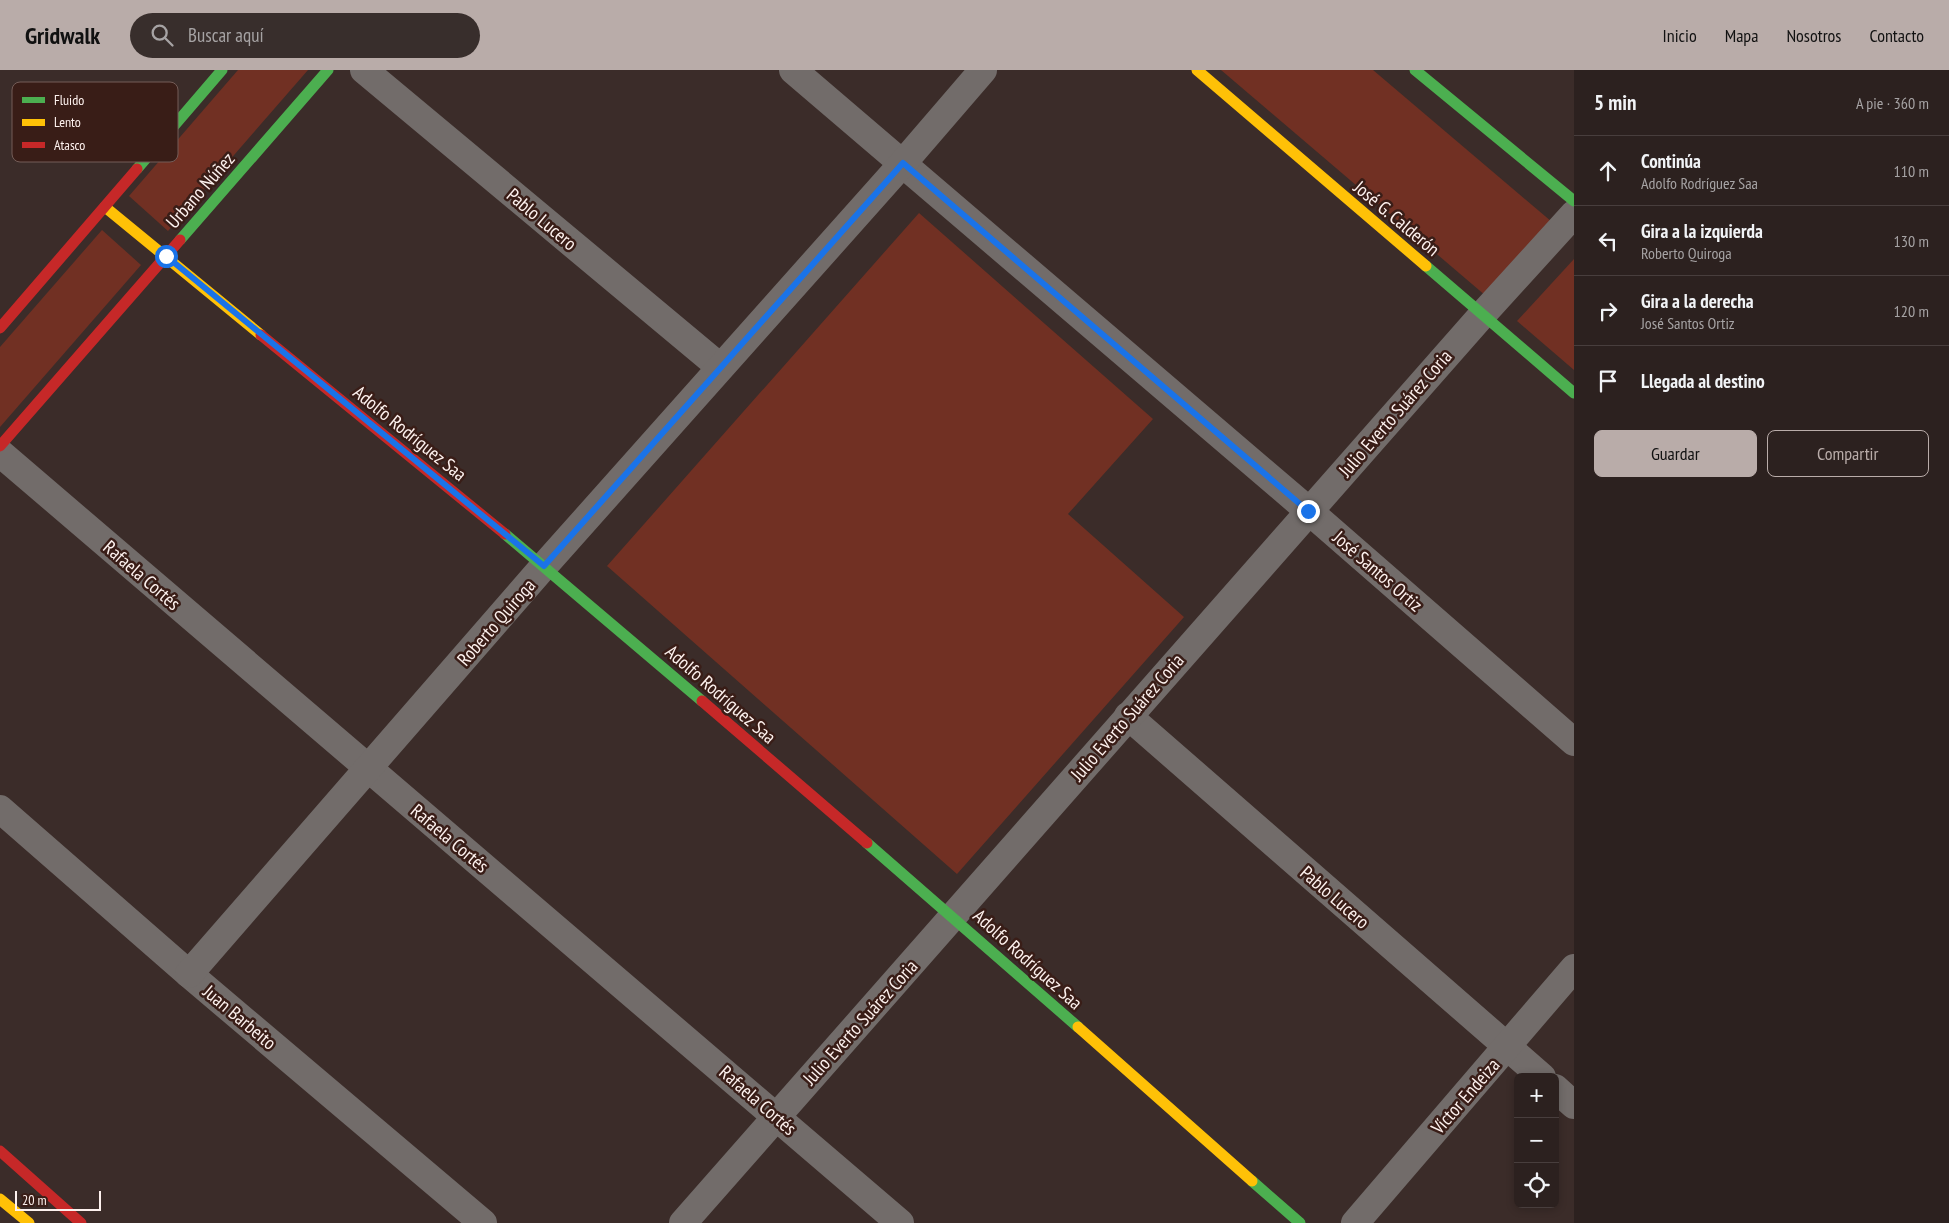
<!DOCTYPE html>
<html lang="es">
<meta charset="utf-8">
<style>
:root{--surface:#2c211f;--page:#382e2c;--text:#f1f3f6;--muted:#a6a3a4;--line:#483e3d;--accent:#b9aca9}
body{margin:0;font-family:"PT Sans Narrow",sans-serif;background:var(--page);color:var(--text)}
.controls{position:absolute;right:15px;bottom:15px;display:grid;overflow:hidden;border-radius:8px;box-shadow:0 2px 8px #0003}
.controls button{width:45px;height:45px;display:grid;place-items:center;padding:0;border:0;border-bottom:1px solid var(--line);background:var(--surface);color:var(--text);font:25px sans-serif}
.scale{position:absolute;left:15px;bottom:12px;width:86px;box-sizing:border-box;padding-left:5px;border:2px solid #fdf1ee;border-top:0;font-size:14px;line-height:18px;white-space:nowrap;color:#fdf1ee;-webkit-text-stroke:4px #391d17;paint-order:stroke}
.stop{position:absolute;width:15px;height:15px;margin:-11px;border:4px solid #1a73e8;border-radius:50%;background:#fff}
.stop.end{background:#1a73e8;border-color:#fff;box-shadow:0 1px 5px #0008}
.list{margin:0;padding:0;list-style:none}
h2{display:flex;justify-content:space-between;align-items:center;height:65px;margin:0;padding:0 20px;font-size:21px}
h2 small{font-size:16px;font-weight:400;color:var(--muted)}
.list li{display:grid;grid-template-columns:32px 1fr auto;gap:15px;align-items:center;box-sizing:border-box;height:70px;padding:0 20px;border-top:1px solid var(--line)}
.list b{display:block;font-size:19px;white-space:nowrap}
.list p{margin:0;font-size:16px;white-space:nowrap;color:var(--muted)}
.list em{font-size:16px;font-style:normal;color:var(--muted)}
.actions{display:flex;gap:10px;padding:15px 20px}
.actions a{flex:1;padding:11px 0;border:1px solid var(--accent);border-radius:8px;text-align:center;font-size:18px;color:var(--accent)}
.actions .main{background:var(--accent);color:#111}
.icon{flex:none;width:28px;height:28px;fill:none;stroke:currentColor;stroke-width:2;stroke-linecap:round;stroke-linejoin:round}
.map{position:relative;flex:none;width:1574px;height:1153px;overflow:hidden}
header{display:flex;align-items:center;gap:30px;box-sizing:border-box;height:70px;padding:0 25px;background:var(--accent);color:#111}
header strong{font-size:24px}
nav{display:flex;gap:28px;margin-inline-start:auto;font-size:18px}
.search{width:350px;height:45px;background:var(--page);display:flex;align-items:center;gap:12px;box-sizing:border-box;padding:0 18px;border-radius:28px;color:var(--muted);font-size:19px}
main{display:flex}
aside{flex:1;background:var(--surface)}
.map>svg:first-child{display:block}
.green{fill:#713023}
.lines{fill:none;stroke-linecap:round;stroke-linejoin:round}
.street{stroke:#726c6a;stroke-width:28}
.fast{stroke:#4caf50;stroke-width:11}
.slow{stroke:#ffc107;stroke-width:11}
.jam{stroke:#c62828;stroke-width:11}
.route{stroke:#1a73e8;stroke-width:6}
.labels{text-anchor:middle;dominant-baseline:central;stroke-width:5;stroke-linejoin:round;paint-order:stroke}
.street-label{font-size:19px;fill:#fdf1ee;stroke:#391d17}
.key{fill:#391d17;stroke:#745d58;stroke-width:1}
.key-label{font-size:14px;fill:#fdf1ee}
</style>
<header>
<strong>Gridwalk</strong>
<div class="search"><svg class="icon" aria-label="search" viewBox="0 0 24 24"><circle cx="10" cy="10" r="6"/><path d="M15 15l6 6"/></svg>Buscar aquí</div>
<nav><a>Inicio</a><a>Mapa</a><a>Nosotros</a><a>Contacto</a></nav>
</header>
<main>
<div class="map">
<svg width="1574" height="1153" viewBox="0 0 1574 1153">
<rect width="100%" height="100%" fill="#3b2c29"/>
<g class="green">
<polygon points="238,0 308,0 168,161 129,126"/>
<polygon points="1221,0 1373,0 1552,152 1486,226"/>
<polygon points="919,143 1153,349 1068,444 1184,547 957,804 607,496"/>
<polygon points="102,160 141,195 0,357 0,277"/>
<polygon points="1574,189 1574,300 1517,251"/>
</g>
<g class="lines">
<g class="street">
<polyline points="364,0 720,297"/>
<polyline points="793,0 1309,441 1574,672"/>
<polyline points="0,383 900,1153"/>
<polyline points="1128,646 1542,1007"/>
<polyline points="0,739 189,904 483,1153"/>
<polyline points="189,904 544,496 903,93 983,0"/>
<polyline points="1555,1018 1574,1035"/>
<polyline points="683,1153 1483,244 1574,144"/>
<polyline points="1355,1153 1574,898"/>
</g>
<g class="fast">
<polyline points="1415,0 1574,131"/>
<polyline points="137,99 222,0"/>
<polyline points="180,170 328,0"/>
<polyline points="1426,196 1574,323"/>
<polyline points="505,464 702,631"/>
<polyline points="867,773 1078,957"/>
<polyline points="1252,1111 1300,1153"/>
</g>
<g class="slow">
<polyline points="1197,0 1426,196"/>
<polyline points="105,137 261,265"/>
<polyline points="1078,957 1252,1111"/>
<polyline points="0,1129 29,1153"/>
</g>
<g class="jam">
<polyline points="0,258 137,99"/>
<polyline points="261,265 505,464"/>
<polyline points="0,376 180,170"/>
<polyline points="702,631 867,773"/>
<polyline points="0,1081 81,1153"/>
</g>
</g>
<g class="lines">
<polyline class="route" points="166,186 544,496 903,93 1308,441"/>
</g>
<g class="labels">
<g class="street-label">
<text transform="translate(200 120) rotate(-49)">Urbano Núñez</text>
<text transform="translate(1397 148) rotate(40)">José G. Calderón</text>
<text transform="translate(542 149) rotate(40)">Pablo Lucero</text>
<text transform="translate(1395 343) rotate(-49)">Julio Everto Suárez Coria</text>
<text transform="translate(410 363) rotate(39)">Adolfo Rodríguez Saa</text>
<text transform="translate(1378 501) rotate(41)">José Santos Ortiz</text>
<text transform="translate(142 505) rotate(41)">Rafaela Cortés</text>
<text transform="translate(496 552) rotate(-49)">Roberto Quiroga</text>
<text transform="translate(721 624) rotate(41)">Adolfo Rodríguez Saa</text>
<text transform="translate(1127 647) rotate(-49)">Julio Everto Suárez Coria</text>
<text transform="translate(450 768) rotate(40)">Rafaela Cortés</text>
<text transform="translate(1335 827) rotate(41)">Pablo Lucero</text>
<text transform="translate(1028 889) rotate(42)">Adolfo Rodríguez Saa</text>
<text transform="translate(240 947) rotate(40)">Juan Barbeito</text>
<text transform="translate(860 952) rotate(-48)">Julio Everto Suárez Coria</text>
<text transform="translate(1465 1026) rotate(-49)">Víctor Endeiza</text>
<text transform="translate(758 1030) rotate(41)">Rafaela Cortés</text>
</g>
</g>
<rect x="12" y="12" width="166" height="80" rx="8" class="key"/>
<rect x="22" y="27" width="23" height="6" fill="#4caf50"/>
<rect x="22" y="49" width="23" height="7" fill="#ffc107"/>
<rect x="22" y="72" width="23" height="6" fill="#c62828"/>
<g class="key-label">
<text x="54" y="35">Fluido</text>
<text x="54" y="57">Lento</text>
<text x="54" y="80">Atasco</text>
</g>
</svg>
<div class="controls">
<button>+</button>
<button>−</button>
<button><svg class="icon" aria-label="locate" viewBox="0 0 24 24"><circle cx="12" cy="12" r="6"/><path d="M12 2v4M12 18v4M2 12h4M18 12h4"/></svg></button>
</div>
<div class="scale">20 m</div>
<div class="stop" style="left:166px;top:186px"></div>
<div class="stop end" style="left:1308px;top:441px"></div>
</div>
<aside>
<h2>5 min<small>A pie · 360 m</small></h2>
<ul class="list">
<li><svg class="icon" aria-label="ahead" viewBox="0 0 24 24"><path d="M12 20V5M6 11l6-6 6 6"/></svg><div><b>Continúa</b><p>Adolfo Rodríguez Saa</p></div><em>110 m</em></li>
<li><svg class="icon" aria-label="left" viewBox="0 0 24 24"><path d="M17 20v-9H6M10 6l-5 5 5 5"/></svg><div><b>Gira a la izquierda</b><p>Roberto Quiroga</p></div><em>130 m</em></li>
<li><svg class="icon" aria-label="right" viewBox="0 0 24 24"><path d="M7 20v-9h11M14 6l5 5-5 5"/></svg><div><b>Gira a la derecha</b><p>José Santos Ortiz</p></div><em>120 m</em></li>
<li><svg class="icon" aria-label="arrive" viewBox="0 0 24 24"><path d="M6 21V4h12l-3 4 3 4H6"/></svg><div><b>Llegada al destino</b></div></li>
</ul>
<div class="actions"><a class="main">Guardar</a><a>Compartir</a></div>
</aside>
</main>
